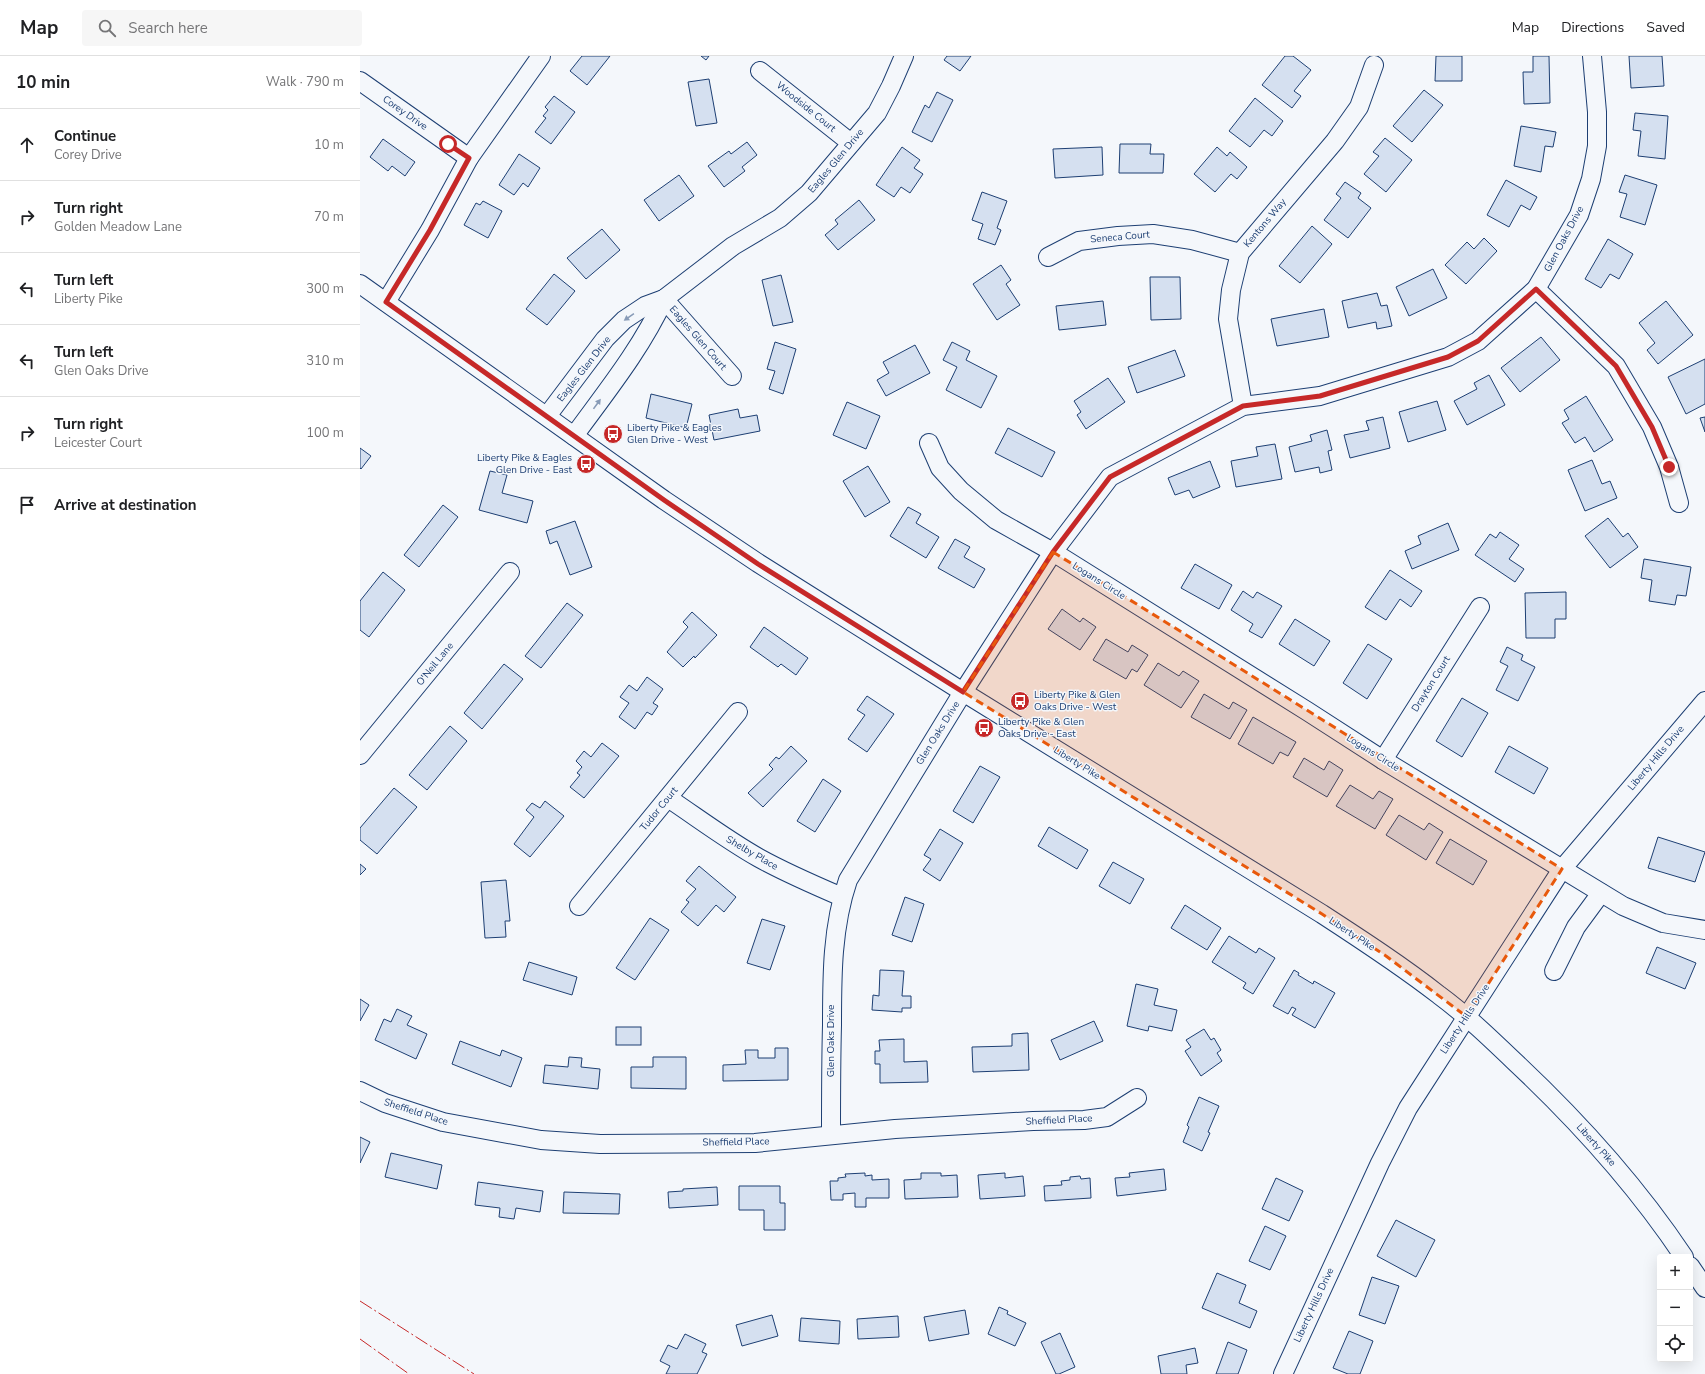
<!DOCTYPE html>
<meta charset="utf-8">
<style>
:root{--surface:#fff;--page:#f6f6f6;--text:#202124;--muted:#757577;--line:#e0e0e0}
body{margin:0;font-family:"Nunito Sans",sans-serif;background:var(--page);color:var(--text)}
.controls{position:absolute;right:12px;bottom:12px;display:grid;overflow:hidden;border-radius:4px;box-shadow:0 4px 16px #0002}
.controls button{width:36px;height:36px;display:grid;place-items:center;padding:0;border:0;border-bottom:1px solid var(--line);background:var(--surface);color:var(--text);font:20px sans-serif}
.stop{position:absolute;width:12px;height:12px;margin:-9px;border:3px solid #c62828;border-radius:50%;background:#fff}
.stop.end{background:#c62828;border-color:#fff;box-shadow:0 1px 4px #0008}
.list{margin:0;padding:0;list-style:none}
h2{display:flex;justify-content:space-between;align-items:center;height:52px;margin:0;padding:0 16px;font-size:17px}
h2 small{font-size:13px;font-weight:400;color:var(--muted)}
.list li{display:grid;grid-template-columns:26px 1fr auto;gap:12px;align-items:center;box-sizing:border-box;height:72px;padding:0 16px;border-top:1px solid var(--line)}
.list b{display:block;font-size:15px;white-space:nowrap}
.list p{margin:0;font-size:13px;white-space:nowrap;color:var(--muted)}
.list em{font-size:13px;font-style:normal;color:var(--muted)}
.icon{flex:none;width:22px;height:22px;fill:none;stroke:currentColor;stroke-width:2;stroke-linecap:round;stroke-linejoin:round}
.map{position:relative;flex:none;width:1345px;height:1318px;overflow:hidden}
header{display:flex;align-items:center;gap:24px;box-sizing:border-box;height:56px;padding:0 20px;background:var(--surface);border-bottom:1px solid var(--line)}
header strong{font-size:19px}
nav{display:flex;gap:22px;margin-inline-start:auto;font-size:14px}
.search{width:280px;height:36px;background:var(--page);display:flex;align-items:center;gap:10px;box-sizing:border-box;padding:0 14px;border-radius:4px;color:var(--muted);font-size:15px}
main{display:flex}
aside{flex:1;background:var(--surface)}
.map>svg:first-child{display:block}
.building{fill:#d5e0f0;stroke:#1d3f73}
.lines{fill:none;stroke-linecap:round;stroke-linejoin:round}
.minor-casing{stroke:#1d3f73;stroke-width:20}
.minor{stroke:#f4f7fb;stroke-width:18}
.power{stroke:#c62828;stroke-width:1;stroke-dasharray:14 3 2 3;stroke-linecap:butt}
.oneway{fill:#889bb7}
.route{stroke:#c62828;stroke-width:5}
.marked{fill:#e8590c;fill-opacity:0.2;stroke:#e8590c;stroke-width:3;stroke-dasharray:8 5;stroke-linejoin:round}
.labels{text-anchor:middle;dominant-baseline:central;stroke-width:3;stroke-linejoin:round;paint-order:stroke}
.street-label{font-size:10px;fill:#1d3f73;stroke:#f4f7fb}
.poi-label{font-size:10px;fill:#1d3f73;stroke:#f4f7fb;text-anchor:start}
</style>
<header>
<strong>Map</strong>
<div class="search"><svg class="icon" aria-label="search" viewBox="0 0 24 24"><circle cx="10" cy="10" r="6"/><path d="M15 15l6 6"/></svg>Search here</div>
<nav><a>Map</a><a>Directions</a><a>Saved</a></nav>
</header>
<main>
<aside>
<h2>10 min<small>Walk · 790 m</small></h2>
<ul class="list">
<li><svg class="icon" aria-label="ahead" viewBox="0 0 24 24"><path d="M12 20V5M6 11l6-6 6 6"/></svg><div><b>Continue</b><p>Corey Drive</p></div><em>10 m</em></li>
<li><svg class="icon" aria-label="right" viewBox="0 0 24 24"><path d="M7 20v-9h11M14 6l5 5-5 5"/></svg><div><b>Turn right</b><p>Golden Meadow Lane</p></div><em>70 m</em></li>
<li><svg class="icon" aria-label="left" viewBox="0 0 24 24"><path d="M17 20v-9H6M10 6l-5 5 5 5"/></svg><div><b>Turn left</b><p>Liberty Pike</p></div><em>300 m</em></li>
<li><svg class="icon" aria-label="left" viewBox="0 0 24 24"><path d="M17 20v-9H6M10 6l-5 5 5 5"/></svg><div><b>Turn left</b><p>Glen Oaks Drive</p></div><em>310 m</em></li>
<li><svg class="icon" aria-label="right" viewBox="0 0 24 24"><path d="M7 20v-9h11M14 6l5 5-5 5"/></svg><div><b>Turn right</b><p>Leicester Court</p></div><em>100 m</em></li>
<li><svg class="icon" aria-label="arrive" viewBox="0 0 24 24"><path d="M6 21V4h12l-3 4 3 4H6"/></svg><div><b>Arrive at destination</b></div></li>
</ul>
</aside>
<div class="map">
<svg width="1345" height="1318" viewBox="0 0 1345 1318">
<rect width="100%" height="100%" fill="#f4f7fb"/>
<g class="building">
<polygon points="222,0 250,0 227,29 210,15"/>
<polygon points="341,0 349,0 346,4"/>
<polygon points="587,0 611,0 600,15 584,4"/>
<polygon points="925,0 933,0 951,14 934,35 941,40 932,52 902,29"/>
<polygon points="1076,0 1102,0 1102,25 1075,25"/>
<polygon points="1173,0 1189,0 1190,47 1164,48 1163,16 1173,16"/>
<polygon points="1269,0 1302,0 1304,30 1271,32"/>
<polygon points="349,23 357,67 336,70 328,26"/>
<polygon points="1064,34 1083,49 1052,86 1033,70"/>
<polygon points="577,36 593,44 572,86 552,76 565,49 569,52"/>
<polygon points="194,40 215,56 191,88 175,76 186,62 183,60 188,54 185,51"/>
<polygon points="895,42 923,65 912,80 904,74 890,91 869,75"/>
<polygon points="1275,57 1308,60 1305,103 1278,100 1281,75 1273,74"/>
<polygon points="1161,70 1196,76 1193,91 1185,90 1181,116 1154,110"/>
<polygon points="1025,82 1052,104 1026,136 1004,118 1019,100 1013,96"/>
<polygon points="23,83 55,106 45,120 32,110 28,115 10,101"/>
<polygon points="387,86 397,99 382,111 385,115 364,131 348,110 369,95 371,98"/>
<polygon points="760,88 791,88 790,98 804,98 803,117 759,117"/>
<polygon points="542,91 560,104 554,112 563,118 550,137 541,131 534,141 516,129"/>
<polygon points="742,91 743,119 695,122 693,93"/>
<polygon points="857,91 867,100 870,96 887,111 877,123 871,118 855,136 834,118"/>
<polygon points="159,98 180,112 168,131 163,127 154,139 139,129"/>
<polygon points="319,119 334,140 299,165 284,144"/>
<polygon points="1265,119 1297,129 1285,169 1260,161 1267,138 1259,136"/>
<polygon points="1146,124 1177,141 1170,154 1161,149 1149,171 1127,159"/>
<polygon points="985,126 1001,137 998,142 1011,152 988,182 964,164 981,142 976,138"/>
<polygon points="622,136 647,145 637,172 641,174 635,189 618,183 623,168 612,164"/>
<polygon points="499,144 515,164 478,194 465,179 478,168 475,164"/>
<polygon points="123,145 142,155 128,182 104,169 116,147 120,149"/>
<polygon points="952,170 972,188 940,227 919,210"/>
<polygon points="242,173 260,194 226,223 207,202"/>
<polygon points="1124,182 1137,195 1106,228 1085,209 1107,186 1114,193"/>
<polygon points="1248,183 1273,198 1259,223 1250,218 1241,232 1225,223"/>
<polygon points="641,209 651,224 646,228 660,249 637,264 613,228"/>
<polygon points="1073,213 1087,242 1049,260 1036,231"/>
<polygon points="194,218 215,235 187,269 166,253"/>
<polygon points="421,219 433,266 413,270 402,224"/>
<polygon points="790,221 820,221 821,263 791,264"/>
<polygon points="1017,237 1021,250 1027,249 1032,270 1017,273 1016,266 988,272 982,245"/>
<polygon points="743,245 746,269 699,274 696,250"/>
<polygon points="1306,245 1333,279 1298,308 1287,294 1295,287 1279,267"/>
<polygon points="964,253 969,281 917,290 911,263"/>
<polygon points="1181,281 1200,304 1160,336 1141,312"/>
<polygon points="415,286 436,293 423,338 409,333 415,315 407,313"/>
<polygon points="592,286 610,295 606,304 637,320 621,352 586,334 597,311 583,304"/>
<polygon points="555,289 570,317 526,340 517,324 529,317 523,306"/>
<polygon points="815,294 825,320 777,337 768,311"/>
<polygon points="1345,303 1345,348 1326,358 1308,321"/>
<polygon points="1129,319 1145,349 1107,369 1094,345 1117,333 1114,327"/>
<polygon points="748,322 765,346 726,373 717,359 721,356 714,345"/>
<polygon points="291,338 332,348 326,372 286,362"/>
<polygon points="1226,340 1253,384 1234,396 1225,381 1215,387 1202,367 1209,363 1204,354"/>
<polygon points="1077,345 1086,374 1048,386 1039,356"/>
<polygon points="487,346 520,360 506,393 473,379"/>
<polygon points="378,353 380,362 397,359 400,375 354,384 349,359"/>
<polygon points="1023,361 1030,392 990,402 984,379 1009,374 1006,365"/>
<polygon points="1345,361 1345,376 1340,362"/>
<polygon points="648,372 695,396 682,421 635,397"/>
<polygon points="967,374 972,394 968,395 972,414 960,417 959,411 935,416 929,391 952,385 950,379"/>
<polygon points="915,388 922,423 876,431 871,405 898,400 896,391"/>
<polygon points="0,392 11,400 1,413 0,412"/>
<polygon points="1232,404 1242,428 1250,425 1257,442 1225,455 1208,414"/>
<polygon points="850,405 860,431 833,442 829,434 815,439 808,422"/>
<polygon points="508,410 530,446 505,461 483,425"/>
<polygon points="130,415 147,419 142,437 173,445 167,467 119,454"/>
<polygon points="83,449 98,461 59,511 44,499"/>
<polygon points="548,451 561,458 556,467 579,481 566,502 530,480"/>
<polygon points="1248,462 1263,481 1268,477 1278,491 1250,512 1225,480"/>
<polygon points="215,465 232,511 210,519 197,485 190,488 186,475"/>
<polygon points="1088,467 1099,494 1052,513 1045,495 1061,488 1058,480"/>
<polygon points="1140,476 1159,489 1149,503 1164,513 1155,526 1115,499 1130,478 1136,482"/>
<polygon points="595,483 610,491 604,501 625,513 614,532 578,512"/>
<polygon points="1284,503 1331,511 1326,540 1317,539 1315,549 1289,545 1292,524 1281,522"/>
<polygon points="835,508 872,529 859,553 821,532"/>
<polygon points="1030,514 1062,535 1051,551 1040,543 1026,564 1005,551"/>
<polygon points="23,516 45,534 9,581 0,574 0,545"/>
<polygon points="883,535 893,542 897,536 922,550 902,582 889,575 893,568 871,554"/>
<polygon points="1206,536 1206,563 1195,563 1195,582 1166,582 1165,537"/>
<polygon points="207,547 223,559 181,612 165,600"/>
<polygon points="702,553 720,566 723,562 736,571 720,594 688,573"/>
<polygon points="332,556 357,579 335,602 334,600 323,611 307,596 328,571 323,566"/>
<polygon points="935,563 970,585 954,610 919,588"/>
<polygon points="404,571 448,602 436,619 421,608 418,611 390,591"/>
<polygon points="746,583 768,596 772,589 788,599 777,616 772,613 766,623 733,604"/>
<polygon points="1008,588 1032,603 1007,643 983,627"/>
<polygon points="1147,591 1163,599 1161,604 1175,611 1158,645 1136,634 1148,610 1140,606"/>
<polygon points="798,607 819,620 823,615 839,625 821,652 784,629"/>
<polygon points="144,608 163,623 122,673 104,657"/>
<polygon points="287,621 303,633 293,647 298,650 292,659 287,656 275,673 259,661 269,647 260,641 269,629 277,635"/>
<polygon points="844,638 869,653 873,646 887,654 870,683 831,661"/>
<polygon points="507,640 534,658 507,696 488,683 505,659 497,654"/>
<polygon points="1102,642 1128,657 1102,701 1076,685"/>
<polygon points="893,661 936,686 928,700 920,696 913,708 878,688"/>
<polygon points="90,670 107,685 67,734 49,719"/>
<polygon points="242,687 259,700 224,742 210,731 220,719 217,717 222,711 216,705 224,695 231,701"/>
<polygon points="431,690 447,705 403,751 388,737 413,713 409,709 416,701 419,703"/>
<polygon points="1149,690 1188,712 1174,738 1135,716"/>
<polygon points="944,702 964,714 969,705 983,714 967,741 933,721"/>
<polygon points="620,710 640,721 613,767 593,755"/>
<polygon points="463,723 481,735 455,776 437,765"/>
<polygon points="990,729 1013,743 1019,735 1033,743 1015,773 976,750"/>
<polygon points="34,732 57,751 17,798 0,784 0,772"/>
<polygon points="185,745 204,760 170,801 154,788 174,761 166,754 172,747 180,752"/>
<polygon points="1039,759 1064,774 1069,767 1083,776 1066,804 1026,779"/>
<polygon points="689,771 728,794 717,813 678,790"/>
<polygon points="580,773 603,787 580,825 563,814 571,803 564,799"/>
<polygon points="1298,781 1345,796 1335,826 1288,812"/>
<polygon points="1090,783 1127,805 1113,829 1076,807"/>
<polygon points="753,806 784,823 770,848 739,830"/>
<polygon points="0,808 6,813 0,819"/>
<polygon points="339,810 376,841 364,856 356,849 338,870 321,856 329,846 326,844 336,833 326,825"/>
<polygon points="146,824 150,865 145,865 146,881 125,882 121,826"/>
<polygon points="545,841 564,848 552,886 532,879"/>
<polygon points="825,849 861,872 847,894 811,872"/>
<polygon points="290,862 309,874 275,924 256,912"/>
<polygon points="402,863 425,870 410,914 387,907"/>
<polygon points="869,880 896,897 899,892 915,902 893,938 883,932 886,927 852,906"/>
<polygon points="1297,891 1336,907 1325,933 1286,917"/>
<polygon points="169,906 217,921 212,939 163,924"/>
<polygon points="520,914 544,915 542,940 551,940 551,952 542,952 542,956 512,954 513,939 519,940"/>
<polygon points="934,914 939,917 938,919 953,928 954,925 975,937 955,972 932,959 936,953 932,951 928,958 913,950"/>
<polygon points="776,928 798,933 794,949 817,954 812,975 789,970 788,975 767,970"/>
<polygon points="0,943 9,949 0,965"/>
<polygon points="37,953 52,960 47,969 67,978 56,1003 15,984 24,963 31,966"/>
<polygon points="734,965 743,985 700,1004 691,984"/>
<rect x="256" y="971" width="25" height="18"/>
<polygon points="844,973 851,984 854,982 861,994 857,997 862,1005 841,1020 825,995 831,991 826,984"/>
<polygon points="668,977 669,1014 613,1016 612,991 652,990 652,978"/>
<polygon points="544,983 544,1006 567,1005 568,1026 520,1027 520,1008 515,1008 515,995 520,995 519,984"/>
<polygon points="100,985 140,1000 142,994 162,1002 151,1031 92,1008"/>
<polygon points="415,992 428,992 428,1024 363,1025 363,1009 386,1008 385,994 398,994 398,1002 415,1002"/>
<polygon points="209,1001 222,1002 221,1011 240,1013 238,1033 183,1027 185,1009 208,1011"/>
<polygon points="293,1001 326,1001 326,1033 271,1032 271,1011 293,1011"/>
<polygon points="839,1041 859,1050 848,1076 850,1077 842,1095 823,1086 829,1071 827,1069"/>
<polygon points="0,1081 10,1086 0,1107"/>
<polygon points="31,1097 82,1109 77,1133 25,1121"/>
<polygon points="804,1113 806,1134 757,1140 755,1122 770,1121 769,1117"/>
<polygon points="505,1117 505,1120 512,1119 512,1124 529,1123 529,1142 506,1142 506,1151 495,1151 495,1137 483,1138 483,1144 471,1144 470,1125 478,1125 478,1122 486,1121 485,1118"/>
<polygon points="561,1117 581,1117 581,1120 597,1119 598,1141 545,1143 544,1124 561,1123"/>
<polygon points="645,1117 645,1122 663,1120 665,1140 620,1143 618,1119"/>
<polygon points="720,1120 721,1123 730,1122 731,1142 685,1145 684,1130 702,1129 701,1125 710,1124 710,1121"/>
<polygon points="916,1122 943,1135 929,1165 902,1153"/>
<polygon points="118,1126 183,1135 180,1156 156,1152 154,1163 139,1161 140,1152 115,1149"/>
<polygon points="379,1130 420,1130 420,1147 425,1147 425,1174 404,1174 404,1154 379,1154"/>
<polygon points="357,1131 358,1149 309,1152 308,1136 323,1135 323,1133"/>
<polygon points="204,1136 260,1138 259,1158 203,1157"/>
<polygon points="1036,1164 1075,1184 1056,1221 1017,1200"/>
<polygon points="905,1170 926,1180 910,1214 889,1205"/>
<polygon points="857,1217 886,1229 879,1247 897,1255 890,1272 842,1252"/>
<polygon points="1012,1221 1039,1230 1025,1268 999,1259"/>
<polygon points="639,1251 648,1255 647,1258 666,1267 655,1290 628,1278"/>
<polygon points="605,1254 609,1278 569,1285 564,1261"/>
<polygon points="412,1259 418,1280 382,1290 376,1269"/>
<polygon points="538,1260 539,1281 498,1283 497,1263"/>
<polygon points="441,1262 480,1265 479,1288 439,1285"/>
<polygon points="989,1275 1013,1285 1000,1318 988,1318 973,1312"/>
<polygon points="700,1277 715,1311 699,1318 696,1318 681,1286"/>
<polygon points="325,1278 346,1288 342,1296 347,1298 337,1318 306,1318 310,1310 300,1305 308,1289 317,1293"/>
<polygon points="868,1286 887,1294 878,1318 856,1318"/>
<polygon points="835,1292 838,1307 826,1309 827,1318 801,1318 798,1300"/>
</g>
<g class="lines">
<defs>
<g id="minor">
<polyline points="400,15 491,87"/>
<polyline points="0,25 109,102"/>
<polyline points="688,201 719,185 758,180 793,178 832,184 880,197"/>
<path d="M0,228L304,444L398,507L603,636L962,858C1002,884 1042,910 1079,939C1106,959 1130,982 1154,1005C1217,1064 1276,1129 1324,1201"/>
<polyline points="1176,233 1256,310 1292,371 1309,411 1319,447"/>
<polyline points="304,243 372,320"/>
<polyline points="26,246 70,174 109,102 181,0"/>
<polyline points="883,350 868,263 871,234 880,197 975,85 999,51 1014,9"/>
<polyline points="187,360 245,283 264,264 285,250 304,243 373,190 420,162 449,137 517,57 531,30 544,0"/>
<path d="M214,380C246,336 281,293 304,243"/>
<polyline points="569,387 580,412 601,435 636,464 693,496 947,655 1023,704 1263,850 1303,867 1345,874"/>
<polyline points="0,699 150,516"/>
<polyline points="1023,704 1120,551"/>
<path d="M308,742C338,762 367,784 399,802C426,817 454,829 482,841"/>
<polyline points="219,850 378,656"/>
<polyline points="1194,915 1216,871 1241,837"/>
<polyline points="0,1035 25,1047 83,1066 181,1084 240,1088 395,1087 535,1073 673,1065 724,1064 747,1061 777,1042"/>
<path d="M471,1079C471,1042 471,1006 472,969C472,919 472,871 488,824L603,636L693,496L750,421L883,350L960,340L1088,301L1118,285L1176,233L1219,159L1231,123L1237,90V56L1232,0"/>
<polyline points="1330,1210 1345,1232"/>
<polyline points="923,1318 1020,1107 1048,1052 1202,813 1345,645"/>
</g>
</defs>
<use href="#minor" class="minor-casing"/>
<use href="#minor" class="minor"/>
<g class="power">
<polyline points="0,1245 114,1318"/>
<polyline points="0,1283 49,1318"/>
</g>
</g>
<defs><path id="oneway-solid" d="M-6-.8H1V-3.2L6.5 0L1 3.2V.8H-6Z"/></defs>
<g class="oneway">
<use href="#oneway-solid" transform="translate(269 261) rotate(145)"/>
<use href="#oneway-solid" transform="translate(237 348) rotate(-54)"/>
</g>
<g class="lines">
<polyline class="route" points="88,88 109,102 70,174 26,246 304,444 398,508 603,636 693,496 750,421 883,350 960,340 1088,301 1118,285 1176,233 1256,310 1292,371 1309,411"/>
</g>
<path class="marked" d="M693,496L1202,813L1107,961L1026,900L962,858L603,636Z"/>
<defs>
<symbol id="bus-disc" viewBox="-11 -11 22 22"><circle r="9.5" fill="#c62828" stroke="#f4f7fb"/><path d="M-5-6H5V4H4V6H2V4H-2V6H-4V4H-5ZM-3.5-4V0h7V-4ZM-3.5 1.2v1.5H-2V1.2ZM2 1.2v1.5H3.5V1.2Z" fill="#fff"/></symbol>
</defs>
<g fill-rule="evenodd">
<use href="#bus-disc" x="242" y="367" width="22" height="22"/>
<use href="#bus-disc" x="215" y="397" width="22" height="22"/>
<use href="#bus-disc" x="649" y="634" width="22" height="22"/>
<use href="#bus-disc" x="613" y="661" width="22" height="22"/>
</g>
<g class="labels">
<g class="street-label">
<text transform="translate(446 51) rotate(39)">Woodside Court</text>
<text transform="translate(45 57) rotate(35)">Corey Drive</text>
<text transform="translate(476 105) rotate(-50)">Eagles Glen Drive</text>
<text transform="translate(905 167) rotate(-50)">Kentons Way</text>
<text transform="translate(760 181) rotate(-5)">Seneca Court</text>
<text transform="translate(1204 183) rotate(-62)">Glen Oaks Drive</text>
<text transform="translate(338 282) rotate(49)">Eagles Glen Court</text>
<text transform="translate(224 313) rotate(-52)">Eagles Glen Drive</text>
<text transform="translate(739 525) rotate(32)">Logans Circle</text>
<text transform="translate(75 608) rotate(-51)">O'Neil Lane</text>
<text transform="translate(1071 628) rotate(-58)">Drayton Court</text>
<text transform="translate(578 677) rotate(-58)">Glen Oaks Drive</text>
<text transform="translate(1013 697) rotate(32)">Logans Circle</text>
<text transform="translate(1296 702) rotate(-50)">Liberty Hills Drive</text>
<text transform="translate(717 707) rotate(32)">Liberty Pike</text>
<text transform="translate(299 753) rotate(-51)">Tudor Court</text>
<text transform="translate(392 797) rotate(30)">Shelby Place</text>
<text transform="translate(992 878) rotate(33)">Liberty Pike</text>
<text transform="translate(1105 963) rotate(-57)">Liberty Hills Drive</text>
<text transform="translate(471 985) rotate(-90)">Glen Oaks Drive</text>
<text transform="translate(56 1056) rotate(18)">Sheffield Place</text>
<text transform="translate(699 1064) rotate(-3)">Sheffield Place</text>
<text transform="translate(376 1086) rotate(-1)">Sheffield Place</text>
<text transform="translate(1236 1089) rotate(48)">Liberty Pike</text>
<text transform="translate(954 1249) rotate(-65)">Liberty Hills Drive</text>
</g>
<g class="poi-label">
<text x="267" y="372">Liberty Pike &amp; Eagles<tspan x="267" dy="12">Glen Drive - West</tspan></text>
<text x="212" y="402" text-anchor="end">Liberty Pike &amp; Eagles<tspan x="212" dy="12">Glen Drive - East</tspan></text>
<text x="674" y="639">Liberty Pike &amp; Glen<tspan x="674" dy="12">Oaks Drive - West</tspan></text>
<text x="638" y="666">Liberty Pike &amp; Glen<tspan x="638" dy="12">Oaks Drive - East</tspan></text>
</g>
</g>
</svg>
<div class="controls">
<button>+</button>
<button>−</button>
<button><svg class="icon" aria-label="locate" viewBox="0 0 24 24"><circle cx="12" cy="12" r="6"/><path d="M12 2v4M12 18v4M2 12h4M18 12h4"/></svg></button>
</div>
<div class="stop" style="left:88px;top:88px"></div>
<div class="stop end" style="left:1309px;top:411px"></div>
</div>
</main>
